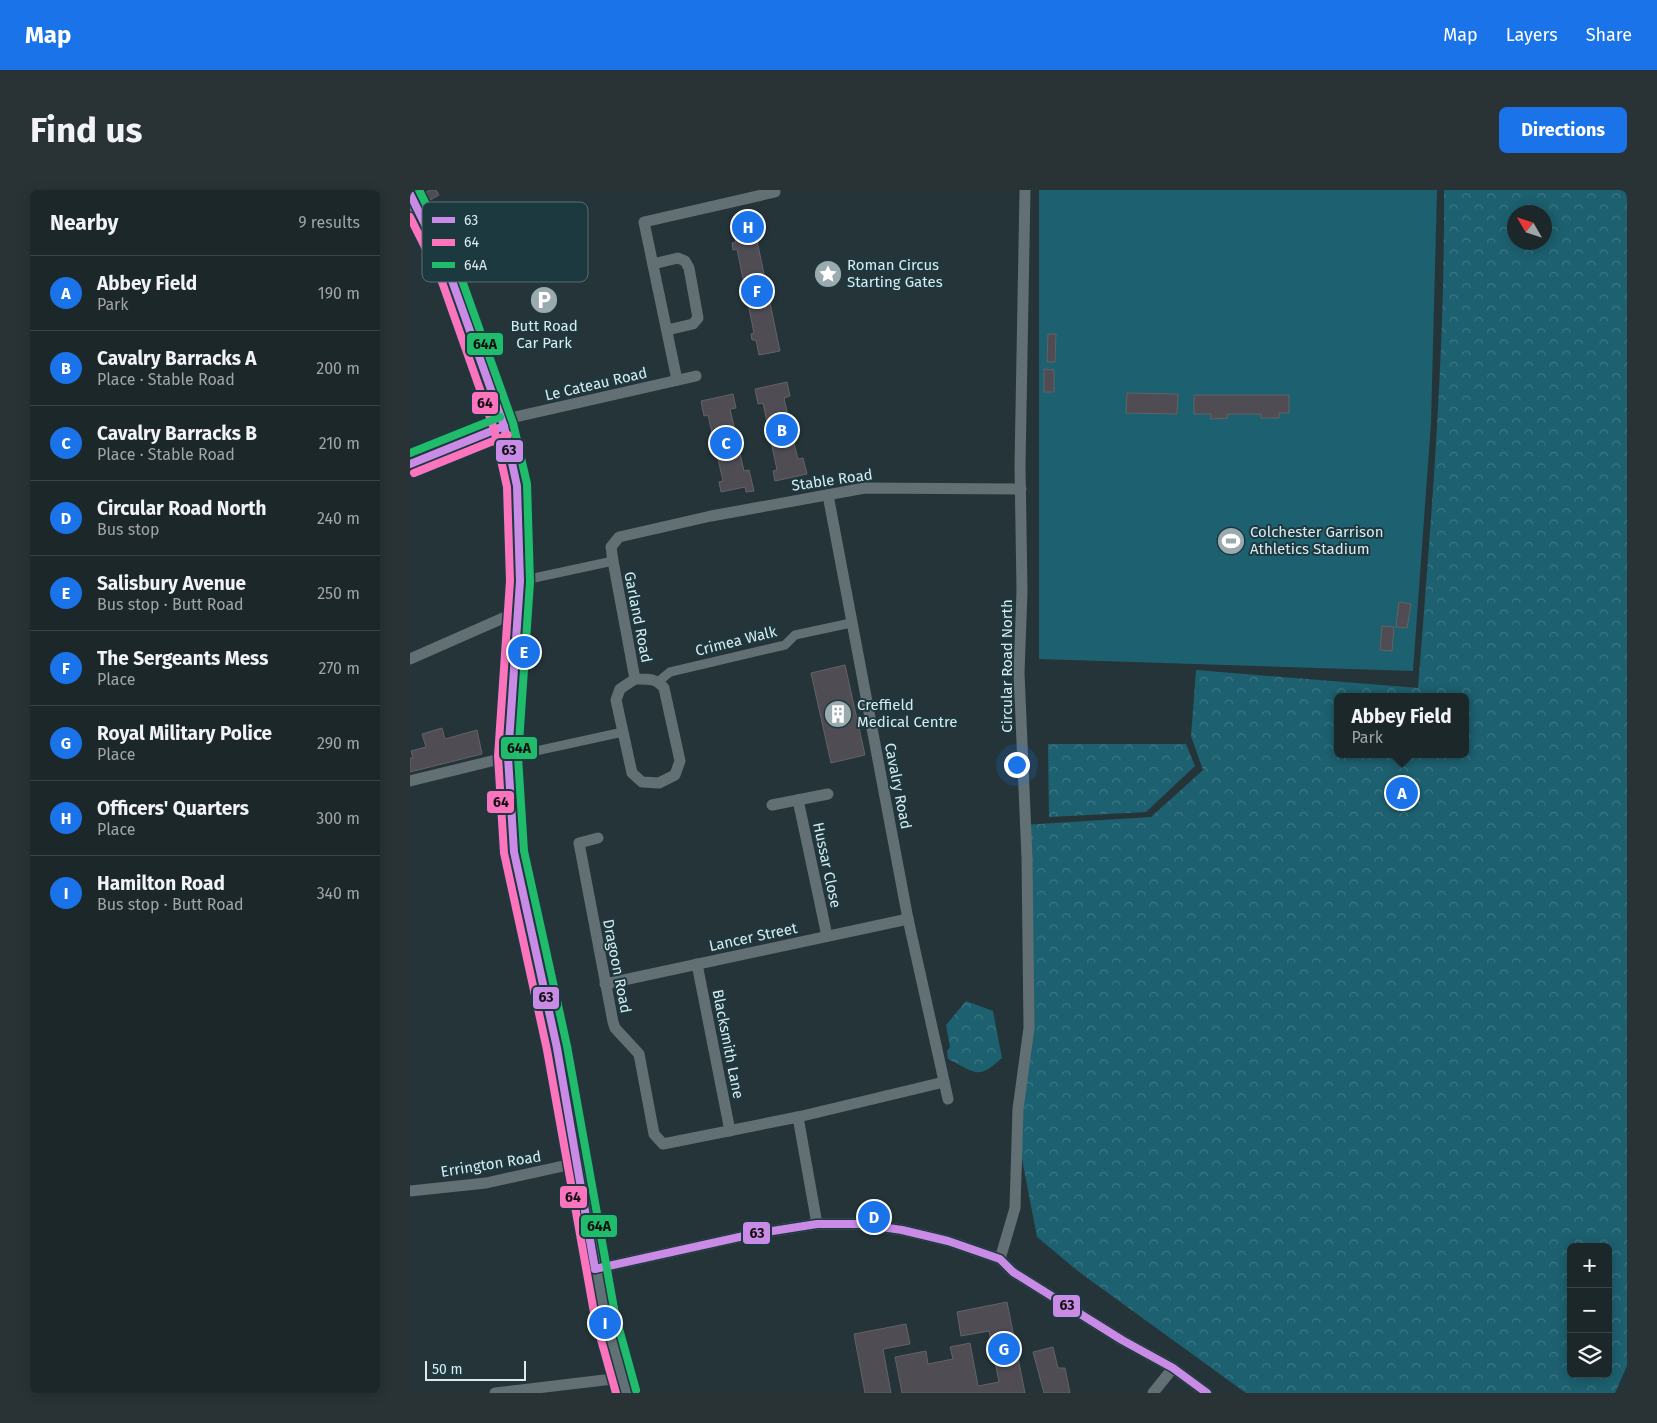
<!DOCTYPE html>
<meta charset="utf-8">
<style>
:root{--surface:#1c272a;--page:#293336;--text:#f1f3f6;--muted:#a0a5a8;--line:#3a4447;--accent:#1a73e8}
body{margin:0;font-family:"Fira Sans",sans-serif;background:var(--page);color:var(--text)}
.controls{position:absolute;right:15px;bottom:15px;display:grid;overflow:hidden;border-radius:8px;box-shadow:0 2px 12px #0003}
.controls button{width:45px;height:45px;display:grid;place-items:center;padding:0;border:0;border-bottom:1px solid var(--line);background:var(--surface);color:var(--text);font:25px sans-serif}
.compass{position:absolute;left:1097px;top:15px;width:45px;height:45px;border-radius:50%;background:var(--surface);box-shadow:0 2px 12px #0003;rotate:309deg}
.scale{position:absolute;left:15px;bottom:12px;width:101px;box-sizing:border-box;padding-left:5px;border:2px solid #dbeaef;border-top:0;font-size:14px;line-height:18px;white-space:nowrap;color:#dbeaef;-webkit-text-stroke:4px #1d3940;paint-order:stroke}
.you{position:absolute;left:606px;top:574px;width:18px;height:18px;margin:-12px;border:4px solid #fff;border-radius:50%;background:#1a73e8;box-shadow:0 0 0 8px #1a73e833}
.badge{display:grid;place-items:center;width:32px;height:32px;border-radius:50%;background:var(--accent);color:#fff;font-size:16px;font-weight:700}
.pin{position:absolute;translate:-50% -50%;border:2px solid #fff;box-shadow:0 1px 5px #0006}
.popup{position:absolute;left:924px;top:503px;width:135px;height:65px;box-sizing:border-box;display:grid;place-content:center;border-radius:8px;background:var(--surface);filter:drop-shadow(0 1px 4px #0005);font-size:16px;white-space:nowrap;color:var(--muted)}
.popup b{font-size:19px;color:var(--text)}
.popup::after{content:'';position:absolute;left:50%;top:100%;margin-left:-10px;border:10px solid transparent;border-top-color:var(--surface)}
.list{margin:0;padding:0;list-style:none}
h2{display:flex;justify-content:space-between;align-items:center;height:65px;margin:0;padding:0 20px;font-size:21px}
h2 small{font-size:16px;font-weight:400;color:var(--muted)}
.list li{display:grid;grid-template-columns:32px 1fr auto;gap:15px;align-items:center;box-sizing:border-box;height:75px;padding:0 20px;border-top:1px solid var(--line)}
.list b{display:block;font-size:19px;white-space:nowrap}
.list p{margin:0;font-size:16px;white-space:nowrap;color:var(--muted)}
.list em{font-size:16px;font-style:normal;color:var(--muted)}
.icon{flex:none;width:28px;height:28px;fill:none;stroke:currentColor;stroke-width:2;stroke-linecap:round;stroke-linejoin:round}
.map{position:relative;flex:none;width:1217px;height:1203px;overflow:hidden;border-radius:8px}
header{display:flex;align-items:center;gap:30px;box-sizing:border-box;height:70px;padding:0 25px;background:var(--accent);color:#fff}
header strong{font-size:24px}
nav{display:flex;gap:28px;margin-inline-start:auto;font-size:18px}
.intro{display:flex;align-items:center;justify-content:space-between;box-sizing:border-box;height:120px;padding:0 30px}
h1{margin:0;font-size:35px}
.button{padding:12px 22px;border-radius:8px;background:var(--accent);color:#fff;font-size:18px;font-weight:700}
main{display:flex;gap:30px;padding:0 30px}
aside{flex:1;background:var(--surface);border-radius:8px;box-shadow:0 2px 12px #0003}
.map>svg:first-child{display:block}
.park{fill:url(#park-crowns);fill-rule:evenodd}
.garden{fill:#1d606f}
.building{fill:#4f4c53;stroke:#626368}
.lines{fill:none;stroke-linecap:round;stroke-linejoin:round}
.pedestrian{stroke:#627074;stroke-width:9}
.minor{stroke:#627074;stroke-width:11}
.secondary{stroke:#617176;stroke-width:16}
.bus-1-casing{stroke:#1d3940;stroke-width:11}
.bus-2-casing{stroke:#1d3940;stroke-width:11}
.bus-3-casing{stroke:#1d3940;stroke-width:11}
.bus-1{stroke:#ca8be6;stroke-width:8}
.bus-2{stroke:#fc73be;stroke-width:8}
.bus-3{stroke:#20bc6c;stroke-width:8}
.labels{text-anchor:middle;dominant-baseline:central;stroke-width:4;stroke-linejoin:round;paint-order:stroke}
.poi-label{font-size:15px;fill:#dbeaef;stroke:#1d3940;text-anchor:start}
.street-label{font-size:15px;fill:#dbeaef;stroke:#1d3940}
.key{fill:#1d3940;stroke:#566e75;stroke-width:1}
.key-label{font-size:14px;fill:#dbeaef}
.line-badge{stroke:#1d3940;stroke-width:2}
.pale-badge-label{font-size:14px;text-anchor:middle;font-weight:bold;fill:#111}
</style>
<header>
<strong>Map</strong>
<nav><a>Map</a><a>Layers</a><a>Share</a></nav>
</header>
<div class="intro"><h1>Find us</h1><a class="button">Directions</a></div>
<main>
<aside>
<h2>Nearby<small>9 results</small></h2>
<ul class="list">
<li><span class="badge">A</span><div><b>Abbey Field</b><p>Park</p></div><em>190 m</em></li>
<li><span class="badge">B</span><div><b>Cavalry Barracks A</b><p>Place · Stable Road</p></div><em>200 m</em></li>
<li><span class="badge">C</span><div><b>Cavalry Barracks B</b><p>Place · Stable Road</p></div><em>210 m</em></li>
<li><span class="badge">D</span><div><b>Circular Road North</b><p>Bus stop</p></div><em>240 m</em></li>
<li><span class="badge">E</span><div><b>Salisbury Avenue</b><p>Bus stop · Butt Road</p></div><em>250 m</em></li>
<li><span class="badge">F</span><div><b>The Sergeants Mess</b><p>Place</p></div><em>270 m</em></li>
<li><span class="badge">G</span><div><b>Royal Military Police</b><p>Place</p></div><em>290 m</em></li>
<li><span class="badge">H</span><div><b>Officers' Quarters</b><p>Place</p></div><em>300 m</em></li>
<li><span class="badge">I</span><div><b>Hamilton Road</b><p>Bus stop · Butt Road</p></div><em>340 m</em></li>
</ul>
</aside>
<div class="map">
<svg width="1217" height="1203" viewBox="0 0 1217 1203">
<defs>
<pattern id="park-crowns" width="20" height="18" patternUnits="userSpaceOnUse" patternTransform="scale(1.25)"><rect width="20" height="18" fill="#1d606f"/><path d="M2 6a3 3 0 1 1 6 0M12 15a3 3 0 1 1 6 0" fill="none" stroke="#3d7784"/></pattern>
</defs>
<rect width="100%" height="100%" fill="#253438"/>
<g class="park">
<path d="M1034,0H1217V1176L1205,1203H836L669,1082L627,1047L607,943L618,828L613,635L741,627L793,580L781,546L786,480L1008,498C1021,332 1035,166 1034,0ZM1104,22H1134V52H1104ZM928,507H1056V564H928ZM1161,1057H1198V1184H1161Z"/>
<polygon points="638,554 776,554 785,576 736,622 639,627"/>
<path d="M556,811L583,821L592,868C567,891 565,882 538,869L537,861L540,857L536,835Z"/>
</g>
<polygon class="garden" points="629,0 1027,0 1021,233 1003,481 629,469"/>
<g class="building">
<polygon points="20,0 26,0 29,5 15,13 11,5"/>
<polygon points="344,36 370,161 349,165 346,150 342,150 341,144 344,143 327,59 323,60 322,53 326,52 323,40"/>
<polygon points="101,37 109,79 90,83 88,71 80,72 75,78 69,80 53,83 46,80 43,69 54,66 73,43"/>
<circle cx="71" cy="70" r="9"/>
<polygon points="638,144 646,144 645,172 637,172"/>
<polygon points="634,179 644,180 644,202 634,202"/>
<polygon points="377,192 380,206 374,208 380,235 384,234 387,245 382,246 388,269 393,268 397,284 365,291 363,281 367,280 353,213 348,214 345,199"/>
<polygon points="717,203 768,204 767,224 716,223"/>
<polygon points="323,204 326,218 320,219 334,281 339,280 344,301 336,302 335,297 311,302 309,292 313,291 298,225 294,226 291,211"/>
<polygon points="784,205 879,205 879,223 869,223 869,228 851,228 851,224 817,224 818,228 801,229 801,224 784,224"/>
<polygon points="989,412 1001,414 997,438 986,437"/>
<polygon points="972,436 984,437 982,461 970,460"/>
<polygon points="435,475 455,565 421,573 401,483"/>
<polygon points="32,538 35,549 67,540 72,564 0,582 0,568 3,568 1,561 16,557 12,544"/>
<polygon points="597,1112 615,1203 492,1203 485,1167 516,1161 518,1174 543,1169 540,1157 560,1153 568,1196 589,1192 579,1141 551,1146 547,1122"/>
<polygon points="496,1134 500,1154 473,1159 481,1203 455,1203 444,1144"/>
<polygon points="643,1157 648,1178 655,1178 660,1203 634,1203 623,1162"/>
</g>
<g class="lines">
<g class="pedestrian">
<polyline points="110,391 203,371"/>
<polyline points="249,491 260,482 375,455 385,445 441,433"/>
<polyline points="98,567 213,542"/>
</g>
<g class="minor">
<polyline points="243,74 268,68 275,71 279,78 288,128 283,134 257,140"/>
<polyline points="267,190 234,32 365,2"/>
<polyline points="92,230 286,186"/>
<polyline points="0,274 94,236"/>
<polyline points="418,305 498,729 538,909"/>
<polyline points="0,469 107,422"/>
<path d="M225,489L210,499L206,510L222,583L232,592L249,593L265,585L270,571L254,498C246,488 238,489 225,489L203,371L201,357L209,347L301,326L455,298L611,299"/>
<polyline points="0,591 98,567"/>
<polyline points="388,610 417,746"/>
<polyline points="362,615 418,604"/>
<polyline points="188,648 169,653 203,832 205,838 229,864 244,944 253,954 388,927 534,892"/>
<polyline points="287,774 320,941"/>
<polyline points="195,794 498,729"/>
<polyline points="388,927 407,1034"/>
<polyline points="0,1001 76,993 167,973"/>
<polyline points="590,1069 605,1018 608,919 619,838 617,668 609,483 612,401 610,275 615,0"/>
<polyline points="185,1079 343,1044 407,1034 451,1034 492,1040 538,1051 590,1069 603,1082 712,1150 763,1178 797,1203"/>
<polyline points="85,1203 211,1188"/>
<polyline points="743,1203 763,1178"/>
</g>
<polyline class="secondary" points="0,4 40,85 94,236 107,296 110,391 98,567 104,662 147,858 195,1126 216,1203"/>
<defs>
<g id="bus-1">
<polyline points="0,4 40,85 94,236 107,296 110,391 98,567 104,662 147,858 185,1079"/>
<polyline points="0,274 94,236"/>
<polyline points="185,1079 343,1044 407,1034 451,1034 492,1040 538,1051 590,1069 603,1082 712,1150 763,1178 797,1203"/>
</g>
<g id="bus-2">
<polyline points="0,27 31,89 84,239 97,297 100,391 88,566 94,663 137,860 185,1128 206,1203"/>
<polyline points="4,283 98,245"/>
</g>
<g id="bus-3">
<polyline points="9,0 49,82 103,233 117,294 120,392 108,567 114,661 157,856 205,1124 226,1200"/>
<polyline points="0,263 90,227"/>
</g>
</defs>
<use href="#bus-1" class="bus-1-casing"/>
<use href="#bus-2" class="bus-2-casing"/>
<use href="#bus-3" class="bus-3-casing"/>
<use href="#bus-1" class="bus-1"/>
<use href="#bus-2" class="bus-2"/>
<use href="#bus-3" class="bus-3"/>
</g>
<defs>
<symbol id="sight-disc" viewBox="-11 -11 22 22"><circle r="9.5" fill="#9baaaf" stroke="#1d3940"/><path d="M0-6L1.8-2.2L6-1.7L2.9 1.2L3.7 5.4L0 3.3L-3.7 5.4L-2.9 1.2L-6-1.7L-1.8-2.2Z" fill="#fff"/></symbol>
<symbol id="parking-disc" viewBox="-11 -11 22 22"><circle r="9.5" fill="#9baaaf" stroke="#1d3940"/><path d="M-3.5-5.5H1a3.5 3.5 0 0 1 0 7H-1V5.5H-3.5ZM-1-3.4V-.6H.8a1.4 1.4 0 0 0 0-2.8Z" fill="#fff"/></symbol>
<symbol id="stadium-disc" viewBox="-11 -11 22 22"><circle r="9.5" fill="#9baaaf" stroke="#1d3940"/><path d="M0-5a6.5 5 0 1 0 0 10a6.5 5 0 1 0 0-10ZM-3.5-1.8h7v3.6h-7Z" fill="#fff"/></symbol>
<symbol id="building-disc" viewBox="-11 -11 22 22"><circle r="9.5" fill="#9baaaf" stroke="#1d3940"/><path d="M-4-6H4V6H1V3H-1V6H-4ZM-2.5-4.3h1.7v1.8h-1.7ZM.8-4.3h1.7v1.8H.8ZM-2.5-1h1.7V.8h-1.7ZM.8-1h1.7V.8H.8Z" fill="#fff"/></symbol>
</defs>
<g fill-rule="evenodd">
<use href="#sight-disc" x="402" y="68" width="32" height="32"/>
<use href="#parking-disc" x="118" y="94" width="32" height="32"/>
<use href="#stadium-disc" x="805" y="335" width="32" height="32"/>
<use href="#building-disc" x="412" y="508" width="32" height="32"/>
</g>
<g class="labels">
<g class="poi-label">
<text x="437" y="75">Roman Circus<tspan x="437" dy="17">Starting Gates</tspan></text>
<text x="134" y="136" text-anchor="middle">Butt Road<tspan x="134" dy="17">Car Park</tspan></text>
<text x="840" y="342">Colchester Garrison<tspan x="840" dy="17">Athletics Stadium</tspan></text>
<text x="447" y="515">Creffield<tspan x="447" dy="17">Medical Centre</tspan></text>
</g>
<g class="street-label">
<text transform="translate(186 194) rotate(-13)">Le Cateau Road</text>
<text transform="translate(422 290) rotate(-8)">Stable Road</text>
<text transform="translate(228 427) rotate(79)">Garland Road</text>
<text transform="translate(326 451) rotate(-14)">Crimea Walk</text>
<text transform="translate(597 476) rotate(-90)">Circular Road North</text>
<text transform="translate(488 596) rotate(79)">Cavalry Road</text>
<text transform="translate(417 675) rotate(78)">Hussar Close</text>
<text transform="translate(343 747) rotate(-12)">Lancer Street</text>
<text transform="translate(207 776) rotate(79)">Dragoon Road</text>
<text transform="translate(318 854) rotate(79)">Blacksmith Lane</text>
<text transform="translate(81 974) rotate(-9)">Errington Road</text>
</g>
</g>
<rect x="12" y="12" width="166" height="80" rx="8" class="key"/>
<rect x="22" y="27" width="23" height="6" fill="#ca8be6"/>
<rect x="22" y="49" width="23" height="7" fill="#fc73be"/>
<rect x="22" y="72" width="23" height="6" fill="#20bc6c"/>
<g class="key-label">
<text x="54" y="35">63</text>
<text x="54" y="57">64</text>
<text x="54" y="80">64A</text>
</g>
<g class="line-badge">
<rect x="56" y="142" width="38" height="24" rx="5" fill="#20bc6c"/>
<rect x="61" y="201" width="28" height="24" rx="5" fill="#fc73be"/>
<rect x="85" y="249" width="29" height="24" rx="5" fill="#ca8be6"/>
<rect x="90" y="546" width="38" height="24" rx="5" fill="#20bc6c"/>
<rect x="76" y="600" width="29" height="24" rx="5" fill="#fc73be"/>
<rect x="122" y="796" width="28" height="24" rx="5" fill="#ca8be6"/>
<rect x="149" y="995" width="29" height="24" rx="5" fill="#fc73be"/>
<rect x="170" y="1024" width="38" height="24" rx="5" fill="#20bc6c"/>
<rect x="332" y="1031" width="29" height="24" rx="5" fill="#ca8be6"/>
<rect x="642" y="1104" width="29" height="24" rx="5" fill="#ca8be6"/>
</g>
<g class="pale-badge-label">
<text x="75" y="159">64A</text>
<text x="75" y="218">64</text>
<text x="99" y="265">63</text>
<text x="109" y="563">64A</text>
<text x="91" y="617">64</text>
<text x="136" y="812">63</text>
<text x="163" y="1012">64</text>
<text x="189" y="1041">64A</text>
<text x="347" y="1048">63</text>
<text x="657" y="1120">63</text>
</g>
</svg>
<div class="controls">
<button>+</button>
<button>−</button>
<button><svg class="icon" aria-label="layers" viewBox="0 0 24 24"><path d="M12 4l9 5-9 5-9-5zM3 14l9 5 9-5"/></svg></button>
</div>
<svg class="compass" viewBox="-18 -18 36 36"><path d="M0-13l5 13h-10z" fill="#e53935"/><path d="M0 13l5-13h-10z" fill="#a0a5a8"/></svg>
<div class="scale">50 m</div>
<div class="you"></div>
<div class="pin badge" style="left:992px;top:603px">A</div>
<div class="popup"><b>Abbey Field</b>Park</div>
<div class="pin badge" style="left:372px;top:240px">B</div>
<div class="pin badge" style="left:316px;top:253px">C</div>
<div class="pin badge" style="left:464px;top:1027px">D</div>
<div class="pin badge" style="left:114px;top:462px">E</div>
<div class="pin badge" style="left:347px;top:101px">F</div>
<div class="pin badge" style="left:594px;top:1159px">G</div>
<div class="pin badge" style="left:338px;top:37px">H</div>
<div class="pin badge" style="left:195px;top:1133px">I</div>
</div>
</main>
